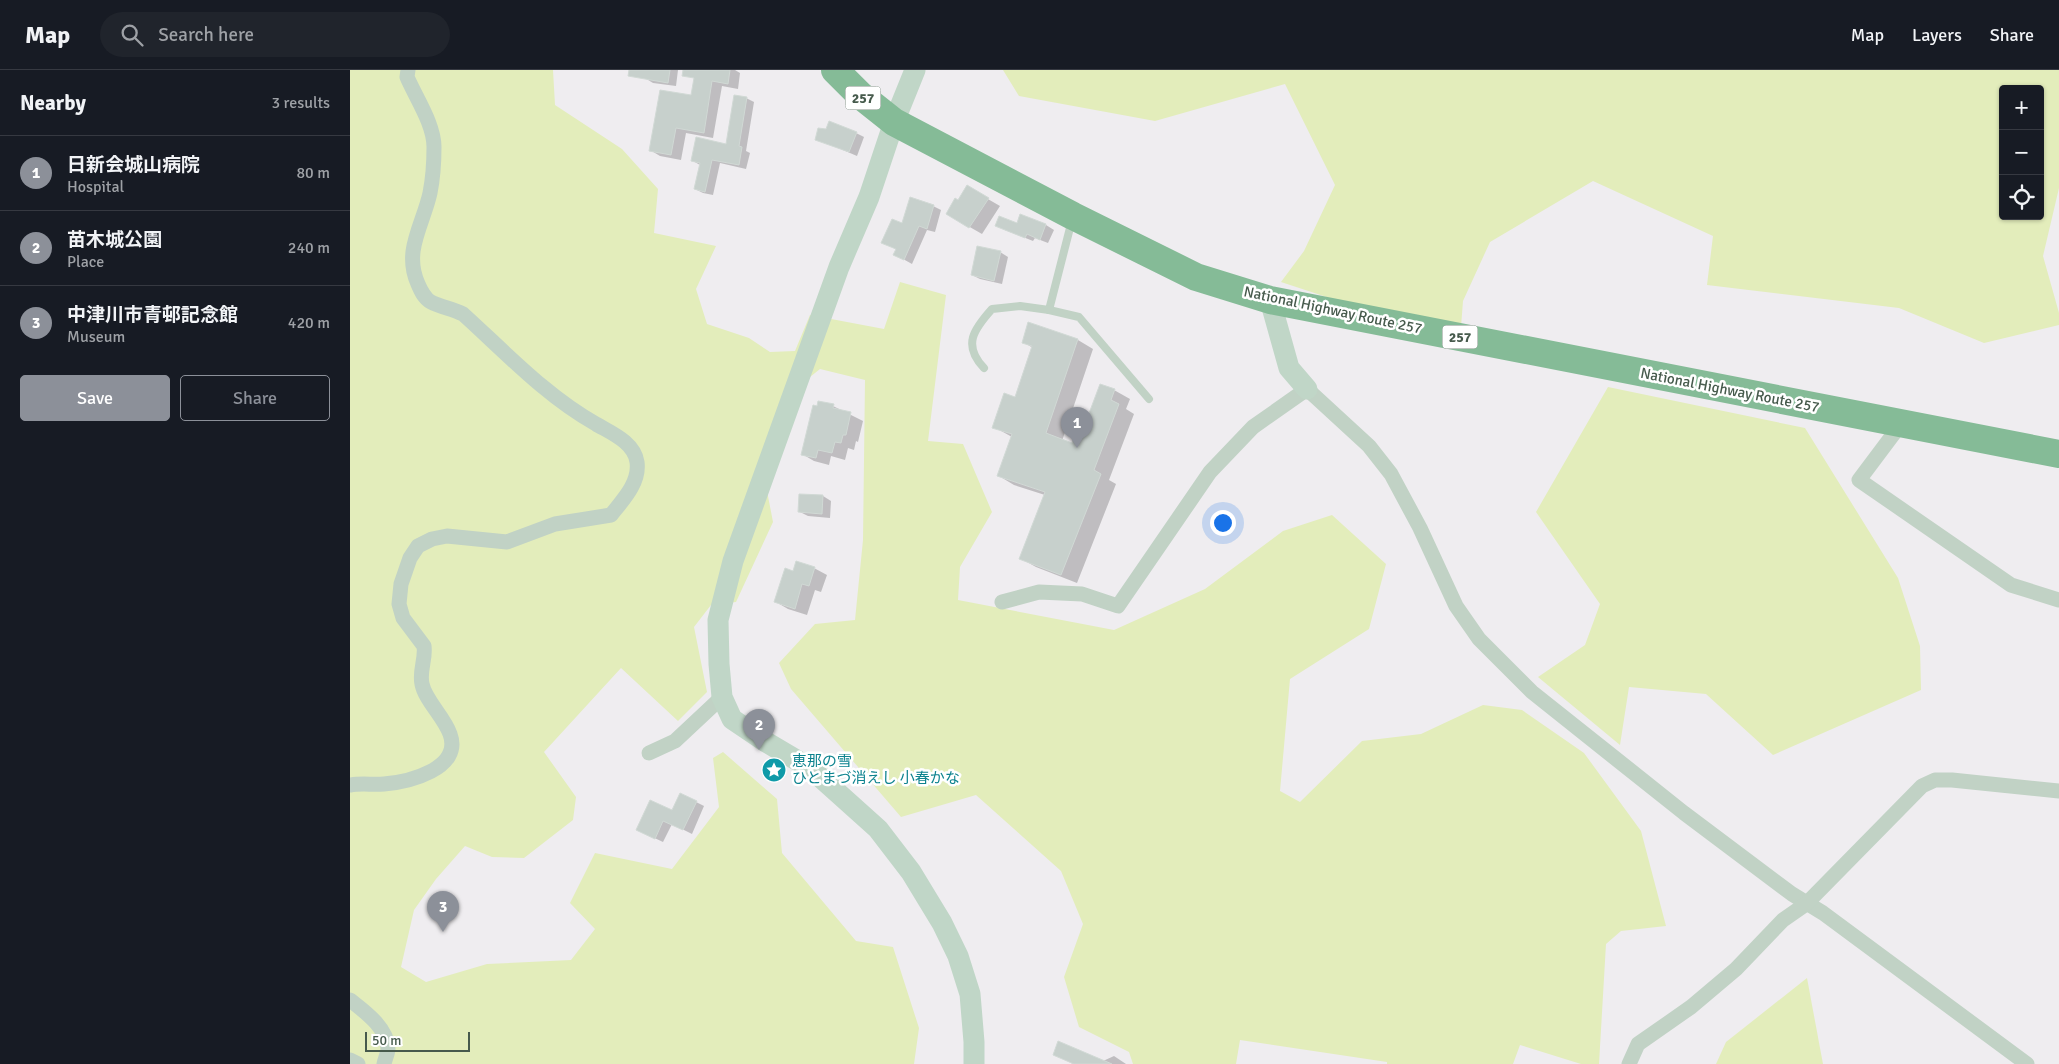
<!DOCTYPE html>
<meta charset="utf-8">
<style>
:root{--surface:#171b24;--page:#20242c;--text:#f1f3f6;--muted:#9ea1a6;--line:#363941;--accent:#8c9099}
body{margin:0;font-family:Signika,"Noto Sans JP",sans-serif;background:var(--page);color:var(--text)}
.controls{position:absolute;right:15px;top:15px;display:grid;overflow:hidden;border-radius:5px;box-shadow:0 1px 4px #0004}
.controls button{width:45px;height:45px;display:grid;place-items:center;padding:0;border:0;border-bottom:1px solid var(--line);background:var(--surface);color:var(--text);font:25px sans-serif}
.scale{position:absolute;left:15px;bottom:12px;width:105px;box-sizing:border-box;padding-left:5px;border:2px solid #465a4c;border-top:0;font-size:14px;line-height:18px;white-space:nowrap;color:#465a4c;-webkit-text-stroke:4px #fff;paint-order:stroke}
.you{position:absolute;left:872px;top:452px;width:18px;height:18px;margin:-12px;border:4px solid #fff;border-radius:50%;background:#1a73e8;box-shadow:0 0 0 8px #1a73e833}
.badge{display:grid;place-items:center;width:32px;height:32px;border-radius:50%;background:var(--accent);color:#fff;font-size:16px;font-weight:700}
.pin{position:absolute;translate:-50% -41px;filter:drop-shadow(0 1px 2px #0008)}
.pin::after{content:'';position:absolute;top:26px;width:18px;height:15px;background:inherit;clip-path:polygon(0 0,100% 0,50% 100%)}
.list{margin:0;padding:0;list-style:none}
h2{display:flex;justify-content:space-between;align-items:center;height:65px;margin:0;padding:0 20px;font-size:21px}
h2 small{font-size:16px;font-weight:400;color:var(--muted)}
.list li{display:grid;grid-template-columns:32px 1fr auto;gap:15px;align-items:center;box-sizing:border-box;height:75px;padding:0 20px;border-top:1px solid var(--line)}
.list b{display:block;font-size:19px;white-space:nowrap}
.list p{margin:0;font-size:16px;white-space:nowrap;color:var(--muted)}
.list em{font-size:16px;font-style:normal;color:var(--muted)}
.actions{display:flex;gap:10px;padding:15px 20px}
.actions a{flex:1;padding:11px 0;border:1px solid var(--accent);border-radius:5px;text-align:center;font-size:18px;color:var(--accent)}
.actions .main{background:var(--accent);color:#fff}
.icon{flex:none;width:28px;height:28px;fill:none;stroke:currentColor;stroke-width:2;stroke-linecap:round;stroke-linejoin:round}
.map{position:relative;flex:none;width:1709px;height:994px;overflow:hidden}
header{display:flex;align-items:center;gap:30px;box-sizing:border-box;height:70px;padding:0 25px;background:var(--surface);border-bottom:1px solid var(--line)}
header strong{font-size:24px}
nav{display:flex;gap:28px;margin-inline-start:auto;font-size:18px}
.search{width:350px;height:45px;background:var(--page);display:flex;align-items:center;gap:12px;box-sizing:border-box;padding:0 18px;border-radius:28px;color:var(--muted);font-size:19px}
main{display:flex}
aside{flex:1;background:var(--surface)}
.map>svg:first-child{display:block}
.green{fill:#e3edbb;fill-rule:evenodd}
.shadow{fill:#0003}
.building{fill:#c7d0cc;stroke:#d1d9d5}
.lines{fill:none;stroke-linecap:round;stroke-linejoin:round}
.lane{stroke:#c1d2c5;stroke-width:8}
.street{stroke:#c1d2c5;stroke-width:15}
.secondary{stroke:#c0d6c7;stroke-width:21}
.highway{stroke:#85bb97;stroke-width:28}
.labels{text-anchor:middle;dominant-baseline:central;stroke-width:5;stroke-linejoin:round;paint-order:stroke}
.shield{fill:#fff;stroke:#7e8c82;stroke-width:1}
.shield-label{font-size:14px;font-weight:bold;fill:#465a4c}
.street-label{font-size:15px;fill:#465a4c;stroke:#fff}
.culture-label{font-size:15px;fill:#0d838f;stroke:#fff;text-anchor:start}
</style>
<header>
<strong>Map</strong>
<div class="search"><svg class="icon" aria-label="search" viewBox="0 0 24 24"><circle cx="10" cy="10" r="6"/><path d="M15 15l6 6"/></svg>Search here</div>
<nav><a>Map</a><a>Layers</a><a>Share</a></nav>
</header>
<main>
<aside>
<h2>Nearby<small>3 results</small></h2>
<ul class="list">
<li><span class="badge">1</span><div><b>日新会城山病院</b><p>Hospital</p></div><em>80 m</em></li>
<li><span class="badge">2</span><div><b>苗木城公園</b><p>Place</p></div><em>240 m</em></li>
<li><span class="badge">3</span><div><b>中津川市青邨記念館</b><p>Museum</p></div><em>420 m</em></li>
</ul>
<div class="actions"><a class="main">Save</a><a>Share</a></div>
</aside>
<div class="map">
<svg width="1709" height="994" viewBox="0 0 1709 994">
<rect width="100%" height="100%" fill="#efedf0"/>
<g class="green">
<polygon points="0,0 203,0 205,35 272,79 308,119 304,163 366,176 346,219 357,254 399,268 420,282 445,281 460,245 534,259 550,212 596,225 578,371 613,374 642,442 610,497 608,530 764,560 855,519 933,461 982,445 1036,494 1019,559 940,609 930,721 950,732 1012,671 1071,664 1133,635 1172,640 1234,683 1291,761 1316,856 1271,861 1256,874 1249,994 1231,994 1170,975 1163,994 1037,994 1037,992 890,970 886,994 783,994 779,982 729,957 714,907 733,854 711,801 626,725 551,747 441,619 429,593 465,554 505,550 513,470 515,310 470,299 435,327 411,390 423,452 386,532 361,535 344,557 357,622 328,651 271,598 194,682 226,727 223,750 174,788 142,787 115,776 86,809 64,840 51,897 76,912 137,894 221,890 245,859 220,833 245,783 322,799 369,737 363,688 373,682 427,729 432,783 506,871 543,877 569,958 564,994 0,994"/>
<path d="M653,0H1709V118L1693,186L1709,243V255L1634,273L1549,238L1357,215L1363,166L1243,111L1140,172L1113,231L1111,257L1013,239L931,212L954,181L985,115L935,14L805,51L669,26ZM1653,19H1690V146H1653Z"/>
<polygon points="1258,317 1455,358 1548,508 1570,576 1571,620 1423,685 1356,624 1279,617 1270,675 1188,607 1235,575 1250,534 1186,442"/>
<polygon points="1457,908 1473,994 1366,994 1376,972"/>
</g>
<g class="shadow">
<polygon points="296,0 328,0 326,16 303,13 295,8"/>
<polygon points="345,0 385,0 390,3 388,19 372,16 363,68 336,63 331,90 310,86 300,80 342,27"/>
<polygon points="396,28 404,32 396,81 400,83 396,99 370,93 363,125 353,123 345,119 350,95 343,91 377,75"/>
<polygon points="506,63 514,67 507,86 467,69"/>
<polygon points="617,117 650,136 632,164 597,144 609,132"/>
<polygon points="583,136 591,140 585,162 577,160 562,194 553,189 547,180 533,172 553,155"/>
<polygon points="696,155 704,160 698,173 685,168 683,171 655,160"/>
<polygon points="650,182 658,187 652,214 630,209 622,205"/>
<polygon points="679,254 728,270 743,279 712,371 723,375 729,371 764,320 780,329 776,339 784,344 759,410 766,414 727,513 686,497 670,488 695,425 664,415 649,406 662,367 644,357 666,328 683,278 673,272"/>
<polygon points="483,336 513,351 508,372 506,371 504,380 498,378 495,390 481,386 479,395 464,391 452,384"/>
<polygon points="451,425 473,426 481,431 480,448 458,446 450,442"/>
<polygon points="464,498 477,505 471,522 465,520 457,545 438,539 426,532 444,502"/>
<polygon points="346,732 354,736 342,764 322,754 313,772 296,764 323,742"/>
<polygon points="704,984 753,991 764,986 776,994 723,994"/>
</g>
<g class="building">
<polygon points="279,0 320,0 318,13 278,6"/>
<polygon points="333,0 380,0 378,14 362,11 354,63 326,58 321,85 299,81 310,20 341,25 344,8 332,6"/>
<polygon points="384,25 397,27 389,76 392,77 389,95 362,90 355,122 344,119 350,93 341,91 346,67 376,74"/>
<polygon points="479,51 507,62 499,82 465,70 468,58 476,59"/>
<polygon points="617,115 639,128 619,158 596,144 605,128 608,130"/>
<polygon points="560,127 584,135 577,159 569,156 554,190 543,185 546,179 531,173 542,149 552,153"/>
<polygon points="670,144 696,154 690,170 677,164 675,168 645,156 649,146 667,153"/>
<polygon points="627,176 651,181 644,211 621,205"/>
<polygon points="678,252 728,269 696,363 722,373 724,368 729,370 750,314 765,319 761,330 769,334 744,400 751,404 711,505 669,489 695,422 647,406 662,364 642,358 654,323 665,327 682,276 672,273"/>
<polygon points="468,331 484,334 483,338 501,342 496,365 493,365 491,373 485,372 482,383 468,380 466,388 451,385 463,335 467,336"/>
<polygon points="449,424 473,425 472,444 448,442"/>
<polygon points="446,491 465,497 459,516 452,514 445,539 424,532 435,498 443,501"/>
<polygon points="330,723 347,731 333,760 313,751 305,769 286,760 300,730 322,740"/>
<polygon points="708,971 762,994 724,994 703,985"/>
</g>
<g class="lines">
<g class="lane">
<polyline points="722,150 699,240 729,247 799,329"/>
<path d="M634,298C612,275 624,259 642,239L670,236L699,240"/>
</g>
<g class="street">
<polyline points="1551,354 1509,410 1661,515 1709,530"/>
<polyline points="652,532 689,522 732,524 768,536 860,402 903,357 957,319 1019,376 1041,404 1070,458 1106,536 1129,569 1182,622 1334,743 1442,824 1473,843 1677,994"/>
<polyline points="299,683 325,671 372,627"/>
<path d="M0,715C11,713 23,715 34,714C58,712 113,699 100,664C94,647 75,630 72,614C69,601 76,589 74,576L53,548L49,534L51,514L60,488L68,476L82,469L97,466L157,472L205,454L261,445C272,431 290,413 287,392C284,372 261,363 246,354C196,326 155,282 113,244C103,239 91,237 81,232C74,228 71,221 68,214C53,181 73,155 80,123C83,108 84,92 84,77C84,54 66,28 57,7L58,0"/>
<path d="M0,930C14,941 38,958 38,979C38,983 35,989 34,994"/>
<polyline points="0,990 8,994"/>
<polyline points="1279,994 1288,974 1341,937 1386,899 1433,850 1456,834 1572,716 1585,710 1602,710 1709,721"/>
</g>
<g class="secondary">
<polyline points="565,0 544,52 519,127 489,197 383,491 368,550 369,594 372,627 382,649 416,672 460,698 528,759 561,802 592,853 608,886 620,924 624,972 624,994"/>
<polyline points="920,230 939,298 957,319"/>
</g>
<polyline class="highway" points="485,0 510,25 544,52 723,146 846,207 920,230 1709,384"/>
</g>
<defs>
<symbol id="sight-disc" viewBox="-11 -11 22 22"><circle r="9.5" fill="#0f9aa8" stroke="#fff"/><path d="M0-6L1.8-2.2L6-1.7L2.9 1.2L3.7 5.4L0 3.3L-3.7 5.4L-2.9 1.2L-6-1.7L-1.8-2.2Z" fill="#fff"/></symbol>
</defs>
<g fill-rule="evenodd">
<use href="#sight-disc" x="410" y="686" width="28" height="28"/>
</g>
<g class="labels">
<g class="shield">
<rect x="495.5" y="16.5" width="35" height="23" rx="4"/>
<rect x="1092.5" y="255.5" width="35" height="23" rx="4"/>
</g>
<g class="shield-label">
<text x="513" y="28">257</text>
<text x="1110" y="267">257</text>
</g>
<g class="street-label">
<text transform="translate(983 240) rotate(12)">National Highway Route 257</text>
<text transform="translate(1380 320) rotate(11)">National Highway Route 257</text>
</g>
<g class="culture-label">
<text x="442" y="691">恵那の雪<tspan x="442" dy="17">ひとまづ消えし 小春かな</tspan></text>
</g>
</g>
</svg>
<div class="controls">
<button>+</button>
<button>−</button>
<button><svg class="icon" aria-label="locate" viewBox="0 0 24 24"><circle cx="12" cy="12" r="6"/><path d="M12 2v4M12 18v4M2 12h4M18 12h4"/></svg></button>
</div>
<div class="scale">50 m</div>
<div class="you"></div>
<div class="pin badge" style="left:727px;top:378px">1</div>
<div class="pin badge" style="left:409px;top:680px">2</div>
<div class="pin badge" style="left:93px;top:862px">3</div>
</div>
</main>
